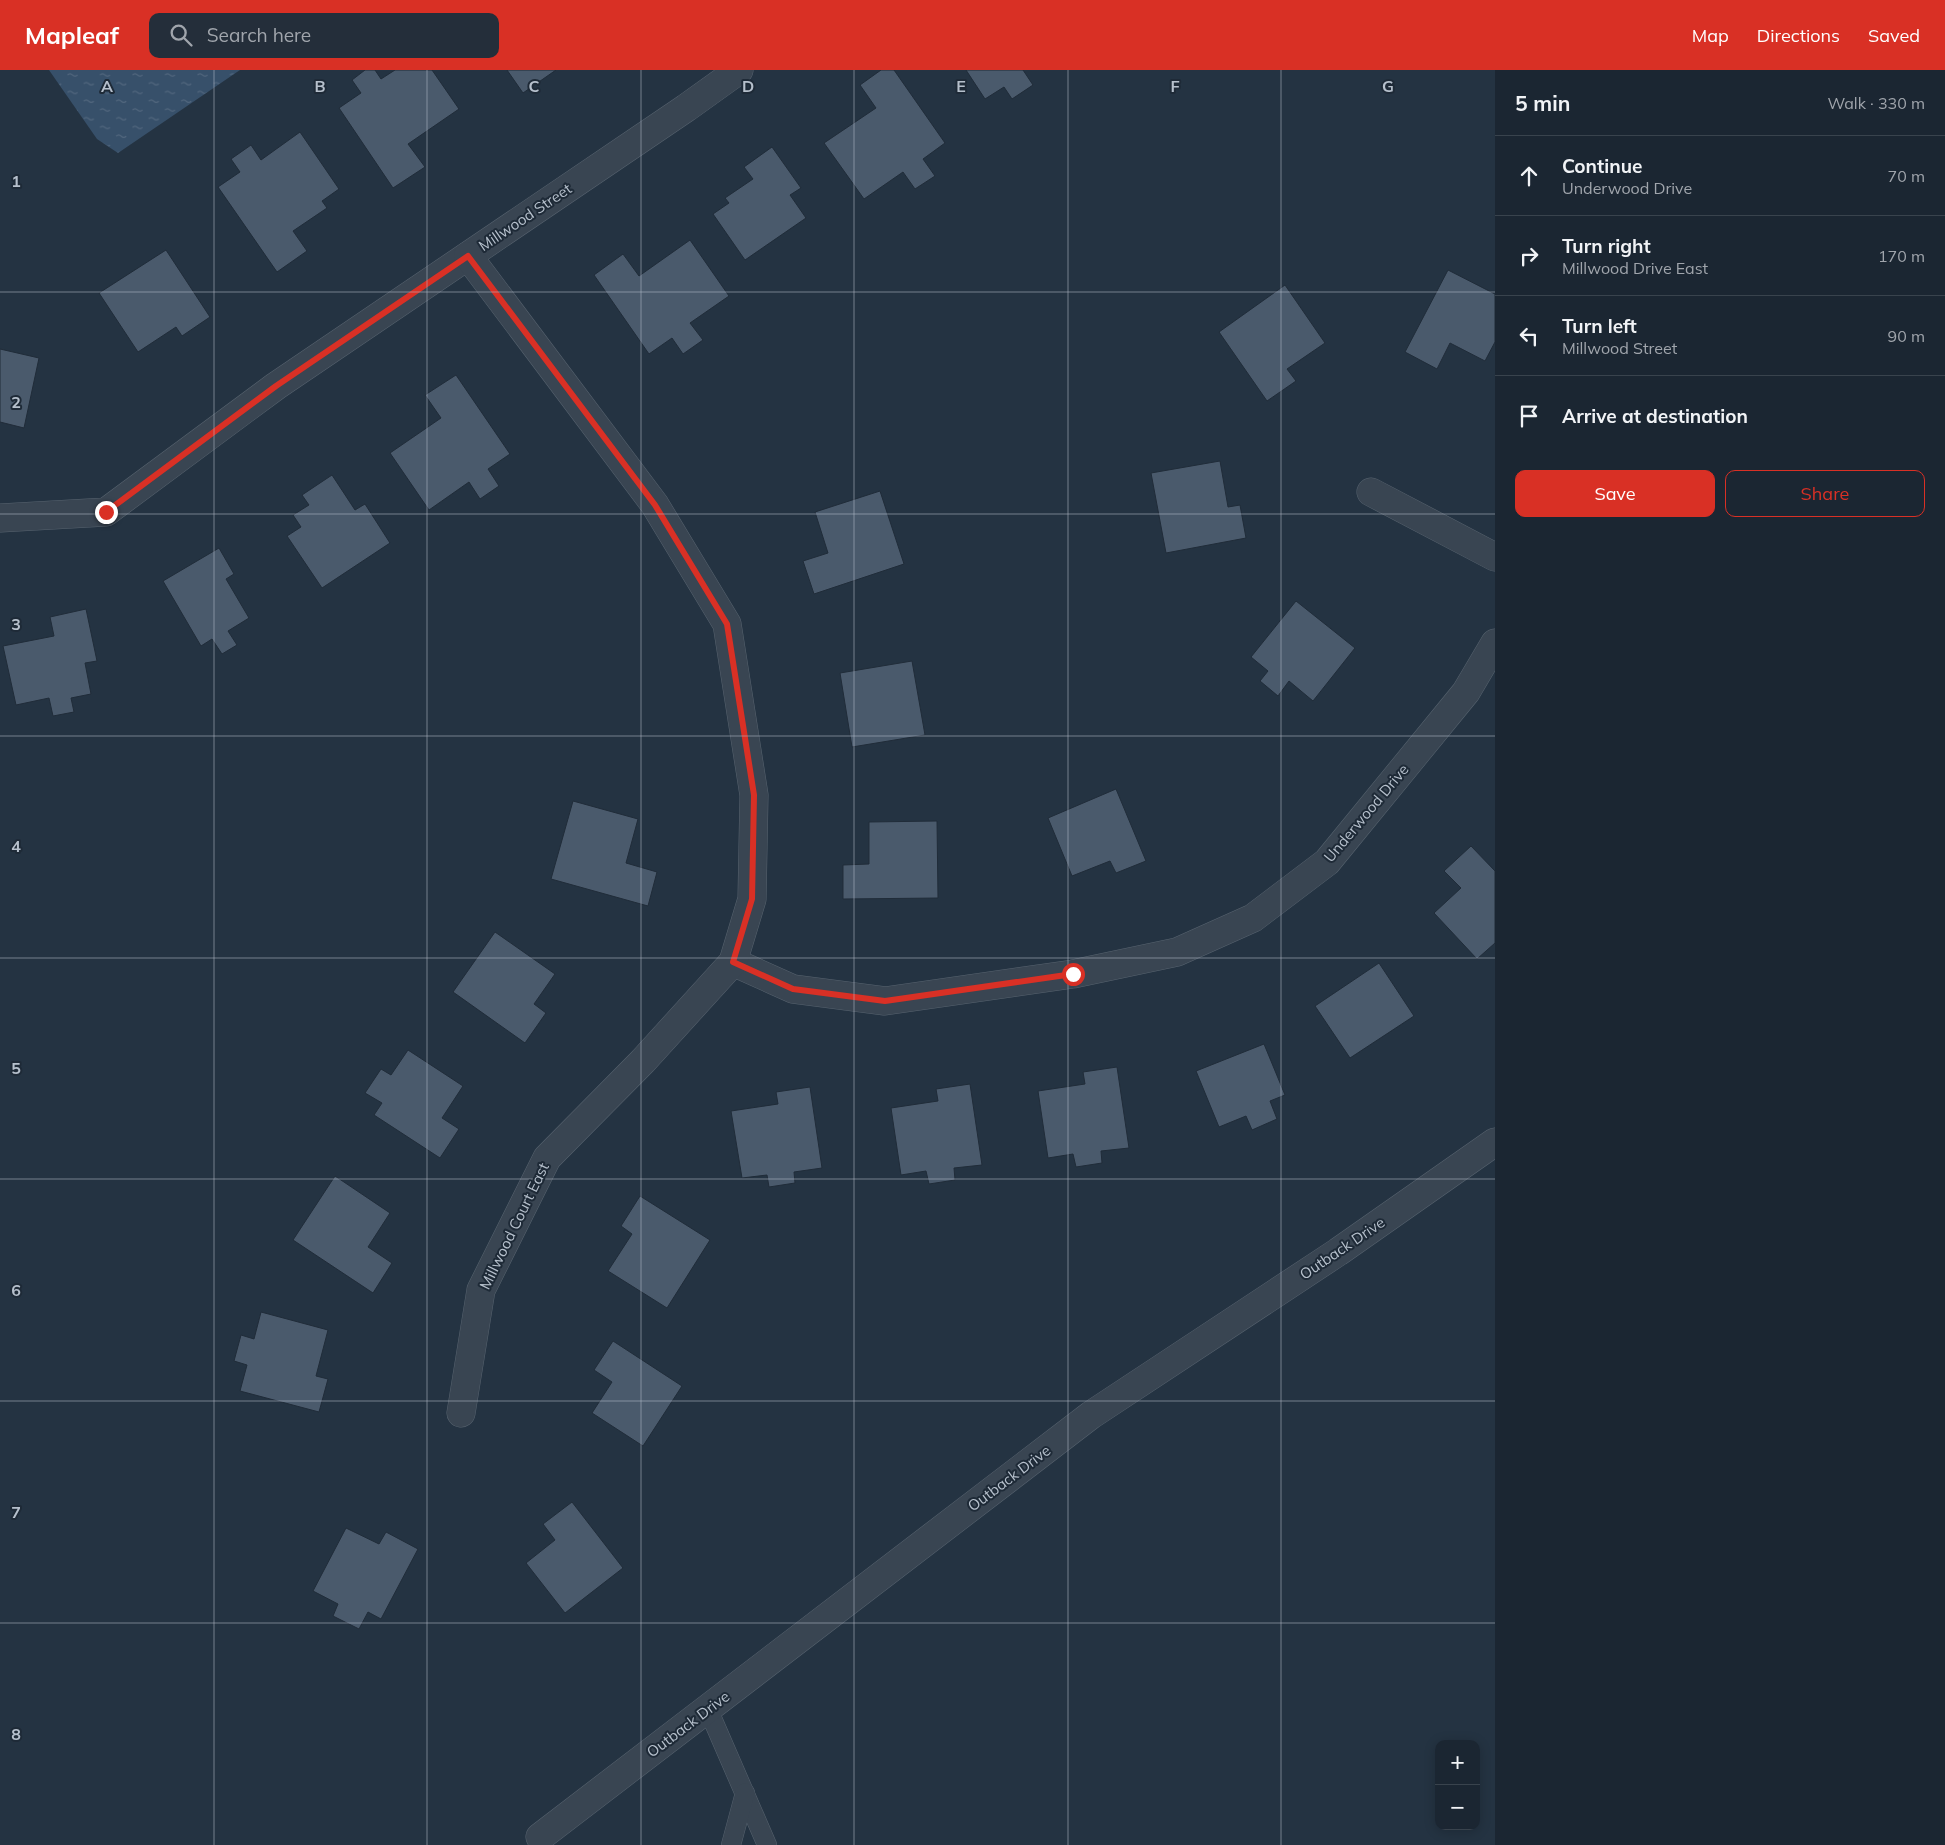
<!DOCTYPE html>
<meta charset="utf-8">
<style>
:root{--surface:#1b2632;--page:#242e3a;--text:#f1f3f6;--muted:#a0a5ac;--line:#39434d;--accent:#d93025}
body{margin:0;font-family:Mulish,sans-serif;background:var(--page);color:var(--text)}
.controls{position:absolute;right:15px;bottom:15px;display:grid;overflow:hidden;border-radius:10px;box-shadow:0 2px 12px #0003}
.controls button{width:45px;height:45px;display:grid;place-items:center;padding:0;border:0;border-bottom:1px solid var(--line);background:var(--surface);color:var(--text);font:25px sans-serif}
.stop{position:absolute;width:15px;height:15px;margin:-11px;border:4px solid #d93025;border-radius:50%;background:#fff}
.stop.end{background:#d93025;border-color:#fff;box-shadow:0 1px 5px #0008}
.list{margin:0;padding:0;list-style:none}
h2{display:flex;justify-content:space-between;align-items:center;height:65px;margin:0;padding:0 20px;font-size:21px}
h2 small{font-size:16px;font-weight:400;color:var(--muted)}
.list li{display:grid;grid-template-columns:32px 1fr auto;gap:15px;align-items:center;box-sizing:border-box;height:80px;padding:0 20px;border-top:1px solid var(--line)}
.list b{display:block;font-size:19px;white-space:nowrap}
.list p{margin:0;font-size:16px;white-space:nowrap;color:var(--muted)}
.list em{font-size:16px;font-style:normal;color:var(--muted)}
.actions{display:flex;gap:10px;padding:15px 20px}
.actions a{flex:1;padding:11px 0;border:1px solid var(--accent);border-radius:10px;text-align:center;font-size:18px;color:var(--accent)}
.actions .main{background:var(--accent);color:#fff}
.icon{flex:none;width:28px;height:28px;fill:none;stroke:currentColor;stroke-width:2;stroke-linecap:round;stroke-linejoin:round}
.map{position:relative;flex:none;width:1495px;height:1775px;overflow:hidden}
header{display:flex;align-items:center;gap:30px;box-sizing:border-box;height:70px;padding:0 25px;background:var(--accent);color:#fff}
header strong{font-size:24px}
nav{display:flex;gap:28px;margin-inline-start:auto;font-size:18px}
.search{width:350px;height:45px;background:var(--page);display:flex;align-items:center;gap:12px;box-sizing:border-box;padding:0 18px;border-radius:10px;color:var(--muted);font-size:19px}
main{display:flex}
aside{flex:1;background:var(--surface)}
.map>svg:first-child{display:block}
.water{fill:url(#water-ripples)}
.building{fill:#4a5a6c;stroke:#202c39}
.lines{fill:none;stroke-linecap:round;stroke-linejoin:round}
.service-casing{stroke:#57636f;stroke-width:20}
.minor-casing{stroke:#57636f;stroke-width:29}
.service{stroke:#394552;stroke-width:19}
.minor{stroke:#394552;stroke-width:28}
.route{stroke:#d93025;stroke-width:6}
.grid{fill:none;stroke:#b6c0cc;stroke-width:1;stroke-opacity:0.55}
.labels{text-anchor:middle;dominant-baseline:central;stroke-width:4;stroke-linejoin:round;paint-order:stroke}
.street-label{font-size:15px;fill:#b6c0cc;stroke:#1e2a37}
.grid-label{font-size:16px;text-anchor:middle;font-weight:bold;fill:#b6c0cc;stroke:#1e2a37;stroke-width:4;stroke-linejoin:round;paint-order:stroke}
</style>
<header>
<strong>Mapleaf</strong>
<div class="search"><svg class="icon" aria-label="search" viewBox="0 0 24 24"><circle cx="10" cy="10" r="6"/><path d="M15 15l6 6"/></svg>Search here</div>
<nav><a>Map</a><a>Directions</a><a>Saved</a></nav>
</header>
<main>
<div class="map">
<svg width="1495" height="1775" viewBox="0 0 1495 1775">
<defs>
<pattern id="water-ripples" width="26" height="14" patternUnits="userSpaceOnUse" patternTransform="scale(1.25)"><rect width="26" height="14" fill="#37506a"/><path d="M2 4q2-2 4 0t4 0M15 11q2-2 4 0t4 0" fill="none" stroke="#52677e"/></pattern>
</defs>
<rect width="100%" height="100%" fill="#243342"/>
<polygon class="water" points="49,0 240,0 118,83 97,69"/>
<g class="building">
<polygon points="365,0 375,0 381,9 395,0 432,0 459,39 408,74 425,97 393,118 339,38 361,23 352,10"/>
<polygon points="507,0 556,0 523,23"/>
<polygon points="881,0 894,0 945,73 923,89 935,106 915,119 903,102 864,129 824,73 876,38 860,15"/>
<polygon points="966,0 1023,0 1033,15 1012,29 1004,17 985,29"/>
<polygon points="300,62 339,119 322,131 327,138 293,161 307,181 277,202 218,117 240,102 231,89 251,75 261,90"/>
<polygon points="772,77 801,118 790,125 806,148 745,190 713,144 729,133 725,128 753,109 744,97"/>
<polygon points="690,170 729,226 690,253 703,270 683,284 672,268 649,284 594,205 623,184 639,206"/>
<polygon points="166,180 210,247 182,266 176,257 138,282 99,223"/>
<polygon points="1448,200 1495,224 1495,272 1485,291 1450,273 1437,299 1405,282"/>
<polygon points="1285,215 1325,273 1287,299 1296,311 1267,331 1219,262"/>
<polygon points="0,279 39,288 24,358 0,352"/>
<polygon points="456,305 510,384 488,399 499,416 480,429 469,412 429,440 390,383 441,348 425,325"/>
<polygon points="1220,391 1228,437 1240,435 1246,468 1166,483 1151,403"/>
<polygon points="332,405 355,440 365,434 390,473 322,518 287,466 301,457 293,445 309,435 302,425"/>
<polygon points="880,421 904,494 814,524 803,491 828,483 815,442"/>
<polygon points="219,478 234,504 226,509 249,548 228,561 237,575 222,584 212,569 201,576 163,511"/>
<polygon points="1296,531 1355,578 1313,631 1289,611 1278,626 1260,611 1268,601 1251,587"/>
<polygon points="86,539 97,591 85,593 91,624 71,628 74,642 53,646 49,628 16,635 3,576 54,566 50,547"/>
<polygon points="912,591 925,665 852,677 840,603"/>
<polygon points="1116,719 1146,791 1116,803 1110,791 1072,806 1048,748"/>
<polygon points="573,731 638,749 626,793 657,802 648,836 551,809"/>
<polygon points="937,751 938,828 843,829 843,795 869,794 869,752"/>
<polygon points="1471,776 1495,801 1495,873 1477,889 1434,843 1461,818 1444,801"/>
<polygon points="495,862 555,904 534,934 546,943 525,973 453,922"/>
<polygon points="1379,893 1414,946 1350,988 1315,936"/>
<polygon points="1264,974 1285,1025 1270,1031 1277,1049 1252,1060 1246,1046 1219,1057 1196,1001"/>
<polygon points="408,980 463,1016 442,1048 459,1059 440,1088 374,1045 382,1033 365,1023 381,999 391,1005"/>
<polygon points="1117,997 1129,1078 1101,1081 1102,1093 1076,1097 1073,1084 1048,1088 1038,1021 1085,1014 1083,1002"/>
<polygon points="970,1014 982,1095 954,1098 955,1110 929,1114 926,1101 901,1105 891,1038 938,1031 936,1019"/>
<polygon points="810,1017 822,1098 794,1102 795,1113 769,1117 767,1105 742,1108 731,1041 778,1034 776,1022"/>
<polygon points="335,1106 390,1143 368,1177 392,1193 373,1223 293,1170"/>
<polygon points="640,1126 710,1170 667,1238 608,1201 632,1164 621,1156"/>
<polygon points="261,1242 328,1260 316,1306 328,1309 319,1342 240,1321 247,1295 234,1291 241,1265 254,1269"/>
<polygon points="613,1271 682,1316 643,1376 592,1343 612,1312 594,1300"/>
<polygon points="572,1432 623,1498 565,1543 526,1493 555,1470 543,1454"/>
<polygon points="346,1458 379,1474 386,1462 418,1479 381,1549 368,1542 359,1559 333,1546 338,1534 313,1521"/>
</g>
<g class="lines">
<defs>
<g id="service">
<polyline points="708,1639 767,1775"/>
<polyline points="731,1775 745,1723"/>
</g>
<g id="minor">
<polyline points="1371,422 1495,487"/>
<polyline points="0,448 106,442 276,316 686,38 739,0"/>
<polyline points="733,892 793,919 885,931 1073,904 1177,882 1253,848 1327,792 1466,622 1495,573"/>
<polyline points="461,1343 481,1220 547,1088 643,991 733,892 752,829 754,725 727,554 655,435 468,186"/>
<polyline points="540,1767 1091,1345 1338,1182 1495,1072"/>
</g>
</defs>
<use href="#service" class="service-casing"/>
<use href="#minor" class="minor-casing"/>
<use href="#service" class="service"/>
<use href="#minor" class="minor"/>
</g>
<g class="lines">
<polyline class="route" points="106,442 276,316 468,186 655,435 727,554 754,725 752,829 733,892 793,919 885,931 1073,904"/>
</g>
<path class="grid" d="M214,0V1775M427,0V1775M641,0V1775M854,0V1775M1068,0V1775M1281,0V1775M0,222H1495M0,444H1495M0,666H1495M0,888H1495M0,1109H1495M0,1331H1495M0,1553H1495"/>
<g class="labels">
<g class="street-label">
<text transform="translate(525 147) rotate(-34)">Millwood Street</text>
<text transform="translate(1366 743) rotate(-50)">Underwood Drive</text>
<text transform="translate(514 1156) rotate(-64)">Millwood Court East</text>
<text transform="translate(1342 1178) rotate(-34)">Outback Drive</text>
<text transform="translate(1009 1408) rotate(-37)">Outback Drive</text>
<text transform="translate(688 1654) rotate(-37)">Outback Drive</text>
</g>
</g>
<g class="grid-label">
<text x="107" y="22">A</text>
<text x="320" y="22">B</text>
<text x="534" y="22">C</text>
<text x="748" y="22">D</text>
<text x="961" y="22">E</text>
<text x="1175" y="22">F</text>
<text x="1388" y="22">G</text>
<text x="16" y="117">1</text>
<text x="16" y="338">2</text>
<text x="16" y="560">3</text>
<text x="16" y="782">4</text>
<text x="16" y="1004">5</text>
<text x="16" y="1226">6</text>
<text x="16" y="1448">7</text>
<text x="16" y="1670">8</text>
</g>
</svg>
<div class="controls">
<button>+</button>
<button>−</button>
</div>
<div class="stop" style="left:1073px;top:904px"></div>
<div class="stop end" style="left:106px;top:442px"></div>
</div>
<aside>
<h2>5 min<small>Walk · 330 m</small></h2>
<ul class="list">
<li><svg class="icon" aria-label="ahead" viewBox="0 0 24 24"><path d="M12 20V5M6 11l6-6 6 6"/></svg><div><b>Continue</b><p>Underwood Drive</p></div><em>70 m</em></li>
<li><svg class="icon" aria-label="right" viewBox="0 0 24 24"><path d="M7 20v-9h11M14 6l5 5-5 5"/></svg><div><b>Turn right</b><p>Millwood Drive East</p></div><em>170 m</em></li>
<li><svg class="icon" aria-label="left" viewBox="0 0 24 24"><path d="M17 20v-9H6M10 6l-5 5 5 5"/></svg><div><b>Turn left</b><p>Millwood Street</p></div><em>90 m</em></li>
<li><svg class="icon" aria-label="arrive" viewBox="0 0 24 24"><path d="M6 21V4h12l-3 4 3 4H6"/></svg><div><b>Arrive at destination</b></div></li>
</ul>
<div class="actions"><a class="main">Save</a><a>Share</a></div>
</aside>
</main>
